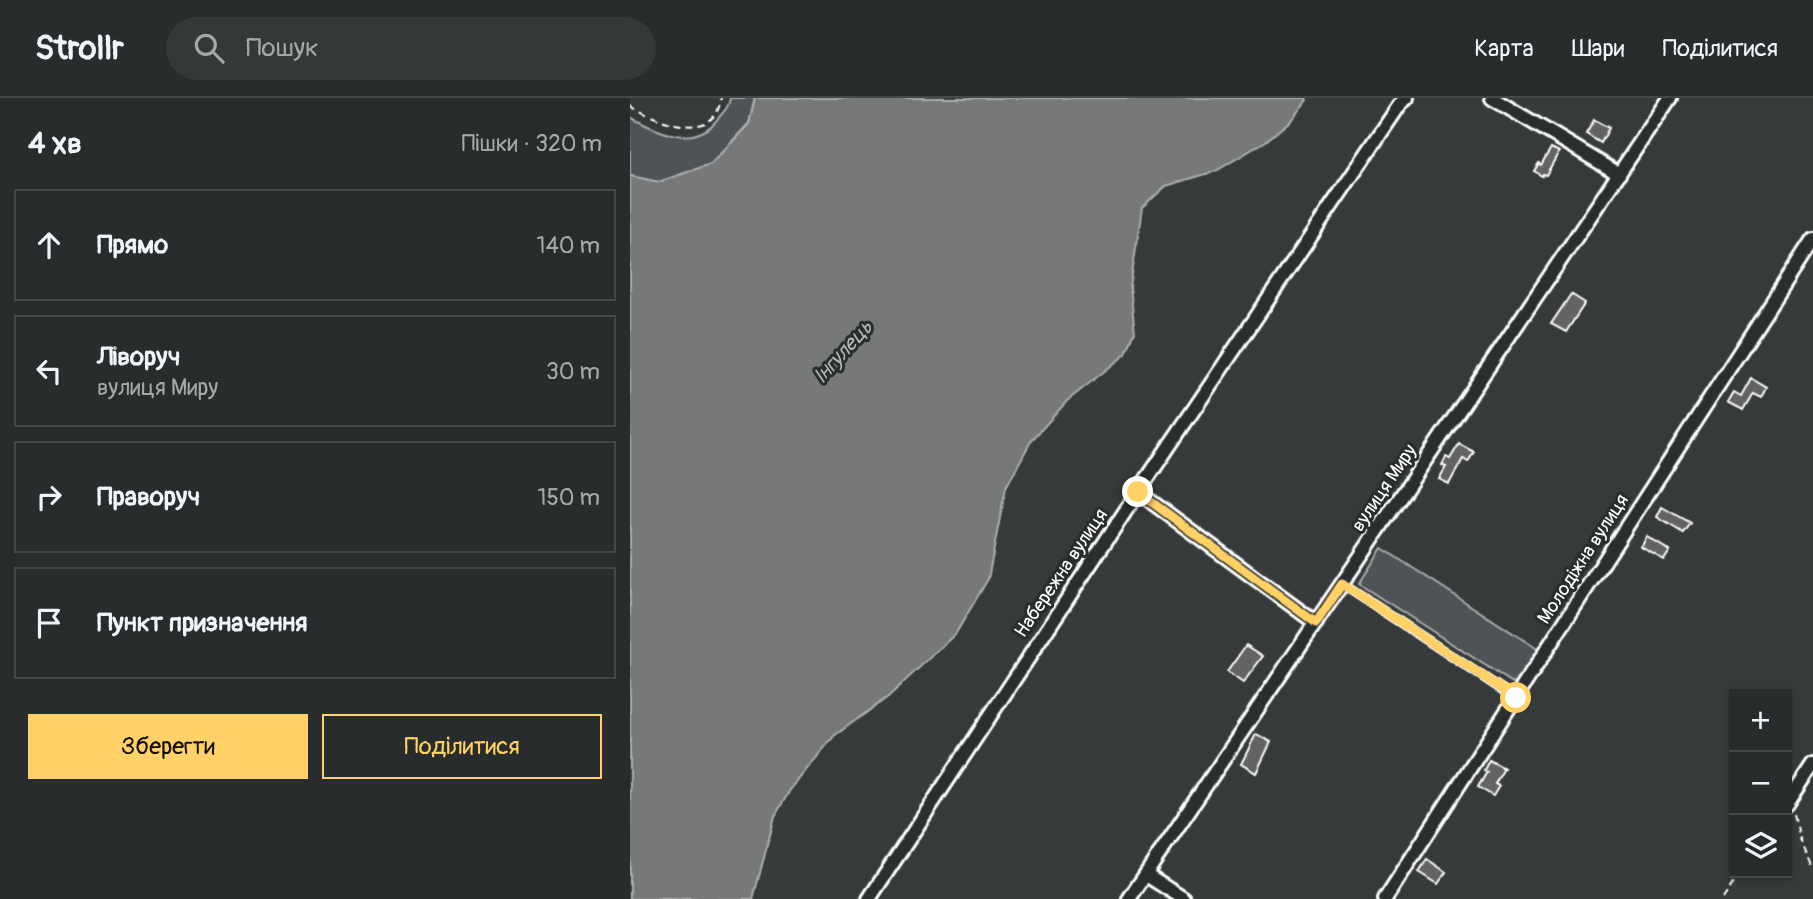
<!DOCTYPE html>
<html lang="uk">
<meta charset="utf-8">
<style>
:root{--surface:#292c2c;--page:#353838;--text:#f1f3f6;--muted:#a5a7a9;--line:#454848;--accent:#ffd166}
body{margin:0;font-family:Pangolin,sans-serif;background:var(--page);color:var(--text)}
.controls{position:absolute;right:21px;bottom:21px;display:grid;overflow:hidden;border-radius:0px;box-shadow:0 2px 5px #0004}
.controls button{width:63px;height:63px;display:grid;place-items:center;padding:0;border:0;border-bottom:2px solid var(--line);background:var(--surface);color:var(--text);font:35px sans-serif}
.stop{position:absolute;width:21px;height:21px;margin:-16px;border:5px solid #ffd166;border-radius:50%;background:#fff}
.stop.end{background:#ffd166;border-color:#fff;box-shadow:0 2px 7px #0008}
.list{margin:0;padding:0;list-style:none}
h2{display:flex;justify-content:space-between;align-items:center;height:91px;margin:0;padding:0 28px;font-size:30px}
h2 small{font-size:23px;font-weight:400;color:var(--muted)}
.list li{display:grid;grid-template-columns:46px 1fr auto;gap:21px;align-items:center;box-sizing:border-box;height:112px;margin:0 14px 14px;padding:0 14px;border:2px solid var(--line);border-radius:0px}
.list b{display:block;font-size:26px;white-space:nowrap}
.list p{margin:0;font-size:23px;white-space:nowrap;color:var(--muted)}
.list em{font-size:23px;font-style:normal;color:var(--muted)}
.actions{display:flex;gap:14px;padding:21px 28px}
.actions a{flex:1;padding:16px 0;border:2px solid var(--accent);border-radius:0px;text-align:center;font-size:24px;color:var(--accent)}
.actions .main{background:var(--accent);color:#111}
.icon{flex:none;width:38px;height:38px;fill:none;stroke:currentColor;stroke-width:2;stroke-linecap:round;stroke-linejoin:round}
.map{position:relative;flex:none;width:1183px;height:801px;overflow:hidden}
header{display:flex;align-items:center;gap:42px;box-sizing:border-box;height:98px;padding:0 35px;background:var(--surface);border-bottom:2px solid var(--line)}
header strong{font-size:33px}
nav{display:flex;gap:38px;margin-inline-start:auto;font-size:24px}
.search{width:490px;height:63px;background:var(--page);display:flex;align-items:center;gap:18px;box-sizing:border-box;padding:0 24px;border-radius:38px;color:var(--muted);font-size:26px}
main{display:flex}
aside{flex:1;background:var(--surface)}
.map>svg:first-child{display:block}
.green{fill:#505354;stroke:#a8a9aa;stroke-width:2}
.water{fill:#767879;stroke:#adaeaf;stroke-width:2}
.building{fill:#636465;stroke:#fff;stroke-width:2}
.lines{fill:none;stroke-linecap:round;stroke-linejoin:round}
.service-casing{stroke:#fff;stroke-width:11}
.minor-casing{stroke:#fff;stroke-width:18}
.path{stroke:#fff;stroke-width:2;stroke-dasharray:7 5;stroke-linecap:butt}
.service{stroke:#2a2d2e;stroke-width:6}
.minor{stroke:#2a2d2e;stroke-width:12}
.route{stroke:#ffd166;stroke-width:9}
.labels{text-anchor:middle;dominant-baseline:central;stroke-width:6;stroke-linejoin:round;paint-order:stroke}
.street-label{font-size:19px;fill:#fff;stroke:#2a2d2e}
.water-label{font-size:21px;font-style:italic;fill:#b4b5b5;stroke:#2a2d2e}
</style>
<header>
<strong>Strollr</strong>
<div class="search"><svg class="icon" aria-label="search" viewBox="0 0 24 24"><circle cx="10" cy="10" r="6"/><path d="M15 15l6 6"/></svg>Пошук</div>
<nav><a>Карта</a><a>Шари</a><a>Поділитися</a></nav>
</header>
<main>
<aside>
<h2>4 хв<small>Пішки · 320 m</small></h2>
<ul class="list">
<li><svg class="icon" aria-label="ahead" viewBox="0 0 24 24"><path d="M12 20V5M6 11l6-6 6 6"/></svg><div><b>Прямо</b></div><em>140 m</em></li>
<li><svg class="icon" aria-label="left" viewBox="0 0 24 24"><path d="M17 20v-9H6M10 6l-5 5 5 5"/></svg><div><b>Ліворуч</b><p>вулиця Миру</p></div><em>30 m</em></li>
<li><svg class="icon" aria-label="right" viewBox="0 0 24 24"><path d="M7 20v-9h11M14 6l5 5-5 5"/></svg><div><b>Праворуч</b></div><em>150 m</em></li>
<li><svg class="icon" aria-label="arrive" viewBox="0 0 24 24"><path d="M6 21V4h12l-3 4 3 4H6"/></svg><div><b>Пункт призначення</b></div></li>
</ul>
<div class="actions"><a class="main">Зберегти</a><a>Поділитися</a></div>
</aside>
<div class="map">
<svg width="1183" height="801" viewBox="0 0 1183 801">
<rect width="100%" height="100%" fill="#373a3b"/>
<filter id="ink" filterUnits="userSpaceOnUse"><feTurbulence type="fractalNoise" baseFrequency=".0143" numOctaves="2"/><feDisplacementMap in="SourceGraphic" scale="14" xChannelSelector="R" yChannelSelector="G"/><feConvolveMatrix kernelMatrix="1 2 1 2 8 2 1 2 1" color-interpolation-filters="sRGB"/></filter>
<g filter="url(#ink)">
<g class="green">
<path d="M100,0H125L119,25L81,66L29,84L0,78V19C26,33 62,51 86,23C92,15 99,10 100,0Z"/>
<polygon points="752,450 909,552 886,587 729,486"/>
</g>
<polygon class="water" points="125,0 676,0 677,2 661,22 636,43 586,73 536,88 512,110 500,190 505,234 496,256 437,303 401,343 376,389 358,481 326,535 258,599 204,638 160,692 145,718 123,801 0,801 0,78 29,84 81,66 119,26"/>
<g class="building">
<polygon points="964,22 979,30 971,45 956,36"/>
<polygon points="921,50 929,54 916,77 913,76 912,78 904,73 909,65 911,67"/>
<polygon points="941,196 955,205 936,234 921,226"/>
<polygon points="1121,280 1136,289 1131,299 1123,295 1113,312 1098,304 1104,294 1111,298"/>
<polygon points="829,346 844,354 838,364 833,361 819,386 809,381 816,369 812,367 816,359 820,361"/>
<polygon points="1032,409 1060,425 1053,435 1027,419"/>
<polygon points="1017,439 1040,453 1034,462 1011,449"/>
<polygon points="616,547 633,558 613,585 597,574"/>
<polygon points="626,636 641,644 626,675 611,666"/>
<polygon points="859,662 874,670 865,686 869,688 863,698 848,689 857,674 854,672"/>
<polygon points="797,761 816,774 808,786 789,774"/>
</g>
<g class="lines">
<defs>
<polyline id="service" points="712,486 885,600"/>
<g id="minor">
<polyline points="862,0 989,76"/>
<polyline points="508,394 686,525"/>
<polyline points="1157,706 1183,667"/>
<polyline points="516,777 554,801"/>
<polyline points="239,801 508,394 771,5 777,0"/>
<polyline points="499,801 1040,0"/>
<polyline points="755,801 1183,141"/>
</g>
</defs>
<use href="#service" class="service-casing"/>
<use href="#minor" class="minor-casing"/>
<g class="path">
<path d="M0,8C26,22 85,48 91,0"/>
<polyline points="1164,716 1170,741 1183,771"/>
<polyline points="1093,801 1110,775"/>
</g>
<use href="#service" class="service"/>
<use href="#minor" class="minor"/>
</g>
</g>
<g class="lines" filter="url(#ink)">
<polyline class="route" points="508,394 686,525 712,486 886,600"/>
</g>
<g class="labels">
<g class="street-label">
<text transform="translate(754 390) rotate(-56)">вулиця Миру</text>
<text transform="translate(953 461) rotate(-57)">Молодіжна вулиця</text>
<text transform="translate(431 475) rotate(-56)">Набережна вулиця</text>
</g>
<g class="water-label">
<text transform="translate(213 254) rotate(-48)">Інгулець</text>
</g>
</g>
</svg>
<div class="controls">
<button>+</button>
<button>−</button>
<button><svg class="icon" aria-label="layers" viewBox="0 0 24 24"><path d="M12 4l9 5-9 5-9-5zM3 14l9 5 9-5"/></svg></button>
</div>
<div class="stop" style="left:886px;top:600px"></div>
<div class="stop end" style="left:508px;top:394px"></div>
</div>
</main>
